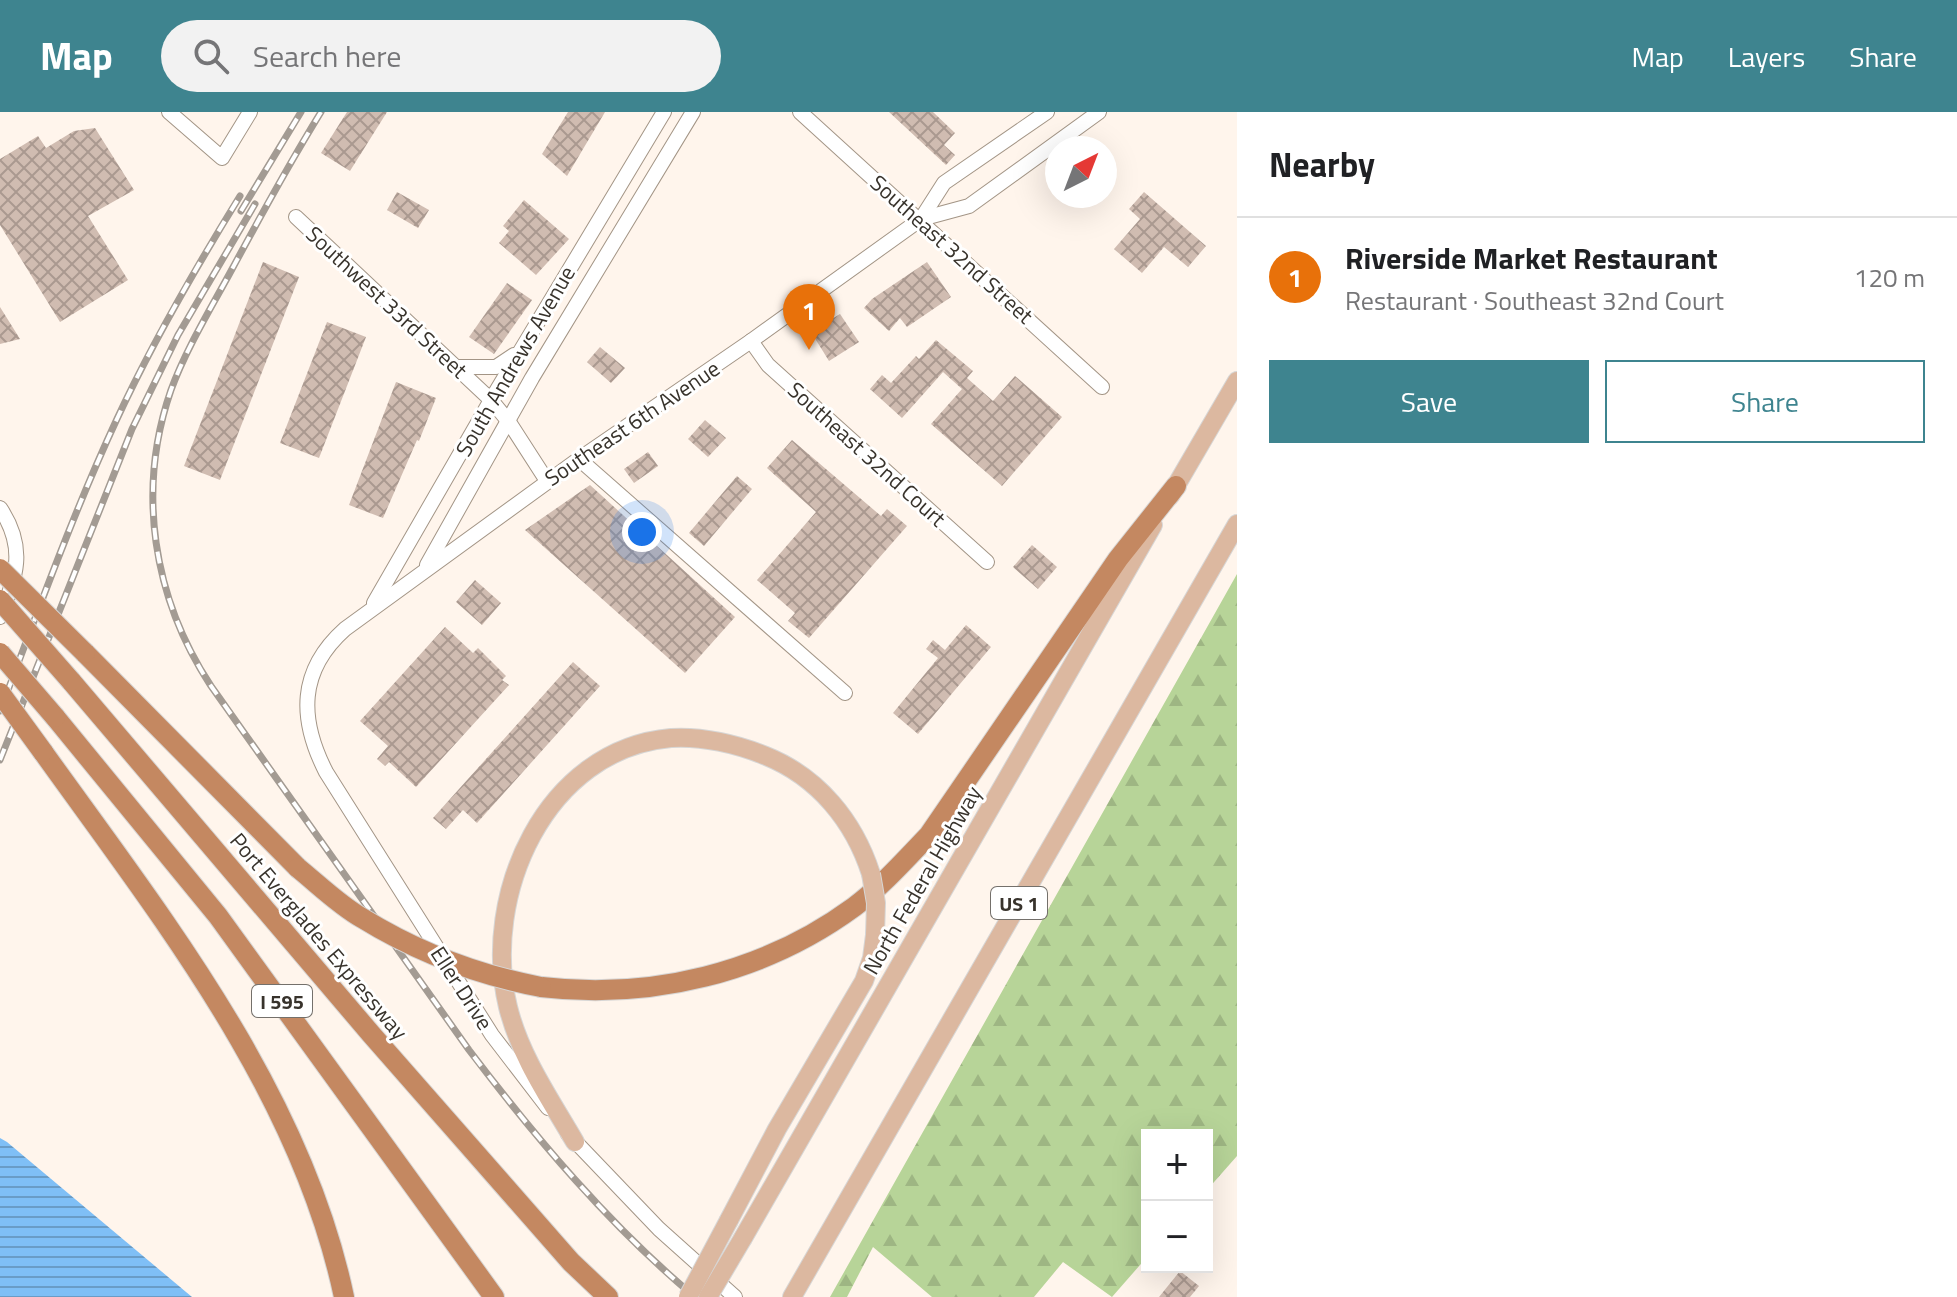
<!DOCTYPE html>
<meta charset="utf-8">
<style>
:root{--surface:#fff;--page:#f2f2f2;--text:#202124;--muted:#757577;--line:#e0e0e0;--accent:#3e848f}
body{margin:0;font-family:"Titillium Web",sans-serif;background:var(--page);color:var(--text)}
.controls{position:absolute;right:24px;bottom:24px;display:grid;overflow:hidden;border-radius:0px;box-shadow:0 8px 32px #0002}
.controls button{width:72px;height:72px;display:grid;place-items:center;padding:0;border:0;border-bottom:2px solid var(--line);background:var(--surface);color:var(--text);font:40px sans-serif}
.compass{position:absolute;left:1045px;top:24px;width:72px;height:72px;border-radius:50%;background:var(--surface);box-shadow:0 8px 32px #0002;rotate:42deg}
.you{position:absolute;left:642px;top:420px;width:28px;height:28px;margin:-20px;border:6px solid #fff;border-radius:50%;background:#1a73e8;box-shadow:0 0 0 12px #1a73e833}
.badge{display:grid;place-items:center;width:52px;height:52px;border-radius:50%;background:var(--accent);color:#fff;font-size:26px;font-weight:700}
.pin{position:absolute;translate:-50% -66px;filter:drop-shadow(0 2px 4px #0008)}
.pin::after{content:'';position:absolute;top:42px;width:28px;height:24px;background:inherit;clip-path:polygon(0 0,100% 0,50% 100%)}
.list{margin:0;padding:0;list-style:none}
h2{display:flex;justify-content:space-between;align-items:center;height:104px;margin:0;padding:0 32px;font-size:34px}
h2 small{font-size:26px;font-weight:400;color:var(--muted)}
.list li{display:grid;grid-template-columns:52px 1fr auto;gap:24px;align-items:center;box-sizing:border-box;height:120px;padding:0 32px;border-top:2px solid var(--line)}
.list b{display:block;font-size:30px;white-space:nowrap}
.list p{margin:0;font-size:26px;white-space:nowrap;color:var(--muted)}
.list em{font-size:26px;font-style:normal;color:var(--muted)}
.actions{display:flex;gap:16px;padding:24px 32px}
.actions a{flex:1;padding:18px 0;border:2px solid var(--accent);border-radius:0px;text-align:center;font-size:28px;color:var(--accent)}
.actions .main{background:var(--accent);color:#fff}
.icon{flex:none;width:44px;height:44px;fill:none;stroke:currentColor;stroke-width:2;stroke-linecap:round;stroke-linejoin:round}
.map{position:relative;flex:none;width:1237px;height:1185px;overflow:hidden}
header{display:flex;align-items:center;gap:48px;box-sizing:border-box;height:112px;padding:0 40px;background:var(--accent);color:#fff}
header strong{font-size:38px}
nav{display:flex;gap:44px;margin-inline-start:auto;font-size:28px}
.search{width:560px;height:72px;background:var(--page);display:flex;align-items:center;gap:20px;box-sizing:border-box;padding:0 28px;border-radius:44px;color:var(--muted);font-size:30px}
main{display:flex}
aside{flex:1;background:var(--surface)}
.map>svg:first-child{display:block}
.forest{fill:url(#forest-firs)}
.water{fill:url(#water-rules)}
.building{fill:url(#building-cross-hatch)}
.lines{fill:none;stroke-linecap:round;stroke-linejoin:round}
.minor-casing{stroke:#a39586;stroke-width:16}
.major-casing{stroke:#d7d6d5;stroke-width:20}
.highway-casing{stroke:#d7d6d5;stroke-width:22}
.minor{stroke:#fff;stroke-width:14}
.major{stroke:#dcb8a0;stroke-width:18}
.highway{stroke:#c48861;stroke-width:20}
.rail-casing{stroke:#a39b93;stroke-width:7}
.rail{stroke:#fff;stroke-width:4;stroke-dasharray:12;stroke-linecap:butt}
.major-bridge-casing{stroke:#d7d6d5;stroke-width:20;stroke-linecap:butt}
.highway-bridge-casing{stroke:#d7d6d5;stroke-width:22;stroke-linecap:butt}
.major-bridge{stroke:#dcb8a0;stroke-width:18}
.highway-bridge{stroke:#c48861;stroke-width:20}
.labels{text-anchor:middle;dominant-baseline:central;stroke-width:6;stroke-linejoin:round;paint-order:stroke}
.shield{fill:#fff;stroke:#74706b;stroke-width:2}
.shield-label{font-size:20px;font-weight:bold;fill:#38332c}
.street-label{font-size:22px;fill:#38332c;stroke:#fff}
</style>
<header>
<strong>Map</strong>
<div class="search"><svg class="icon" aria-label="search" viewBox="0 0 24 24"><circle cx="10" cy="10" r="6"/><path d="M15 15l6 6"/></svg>Search here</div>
<nav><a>Map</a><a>Layers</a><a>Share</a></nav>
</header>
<main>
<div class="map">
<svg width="1237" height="1185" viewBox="0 0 1237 1185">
<defs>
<pattern id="forest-firs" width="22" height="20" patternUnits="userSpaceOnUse" patternTransform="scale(2)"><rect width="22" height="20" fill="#b7d498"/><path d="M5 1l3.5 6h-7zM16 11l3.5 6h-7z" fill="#9eb683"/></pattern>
<pattern id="water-rules" width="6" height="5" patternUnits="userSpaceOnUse" patternTransform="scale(2)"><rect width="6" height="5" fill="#7fbff6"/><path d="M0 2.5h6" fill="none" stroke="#699cc7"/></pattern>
<pattern id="building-cross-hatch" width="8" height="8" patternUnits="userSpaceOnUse" patternTransform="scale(2)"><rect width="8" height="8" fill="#d0bcb1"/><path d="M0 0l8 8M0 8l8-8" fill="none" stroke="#aa9990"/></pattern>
</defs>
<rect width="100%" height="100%" fill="#fff5ec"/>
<polygon class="forest" points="1237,462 1237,1044 1207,1078 1207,1023 1147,1023 1147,1145 1112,1185 1063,1150 1034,1185 932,1185 873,1135 847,1185 830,1185"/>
<polygon class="water" points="0,1026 7,1030 192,1185 0,1185"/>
<g class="building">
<polygon points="347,0 387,0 350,59 321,41"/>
<polygon points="568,0 605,0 567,64 542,42"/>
<polygon points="889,0 933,0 955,21 944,33 955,43 946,53"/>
<polygon points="95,16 134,78 88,104 128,168 60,210 0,113 0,47 38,24 46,36 74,19"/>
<polygon points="397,80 429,98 418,116 387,98"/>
<polygon points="1144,80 1206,134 1188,155 1164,135 1142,161 1114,137 1140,107 1129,97"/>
<polygon points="524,88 569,127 536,163 499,131 509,119 503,114"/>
<polygon points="263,150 299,165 220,368 184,354"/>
<polygon points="927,150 951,185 907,215 900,206 889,219 864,196 872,187"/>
<polygon points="507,171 532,188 494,242 469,225"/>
<polygon points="0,195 20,227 0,232"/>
<polygon points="840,202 859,230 829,249 811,220"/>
<polygon points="327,210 366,225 319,346 280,331"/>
<polygon points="936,228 973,259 967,266 993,289 1015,264 1062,305 1002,374 931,312 962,277 943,260 902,306 870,277 882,263 891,271 916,244 919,247"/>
<polygon points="600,235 625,256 611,271 587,250"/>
<polygon points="396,270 436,286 419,329 417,328 383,406 349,393"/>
<polygon points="705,308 726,326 708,345 688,327"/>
<polygon points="792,328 881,404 887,397 907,414 809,526 788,509 795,501 757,468 816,400 767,356"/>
<polygon points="648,340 658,354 634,371 624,357"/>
<polygon points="737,364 752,377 704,434 689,421"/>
<polygon points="590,373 735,505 685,561 525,418"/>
<polygon points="1032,433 1057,455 1038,477 1013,455"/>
<polygon points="475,468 501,491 482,513 456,490"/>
<polygon points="966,513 991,535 918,622 893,601 938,546 926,537 933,528 945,538"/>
<polygon points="445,515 473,541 478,536 506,564 502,568 509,573 416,675 389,650 385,654 377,647 388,634 360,609"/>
<polygon points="573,550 600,574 477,711 463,698 446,717 433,706"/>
<polygon points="1180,1159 1199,1174 1190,1185 1159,1185"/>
</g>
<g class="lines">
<defs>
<g id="minor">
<polyline points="169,0 222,46 250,0"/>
<polyline points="800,0 1102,275"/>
<polyline points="296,105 491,288 509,310 547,369"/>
<polyline points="921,107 944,71 1047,0"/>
<polyline points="751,229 768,253 987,450"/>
<polyline points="457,255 496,255 514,243"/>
<polyline points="579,347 845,581"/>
<path d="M0,396C27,436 16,465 0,505"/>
<polyline points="427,453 532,266 693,0"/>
<polyline points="374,491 491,288 664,0"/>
<path d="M548,996L492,923L326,660C299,607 298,559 345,517L579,347L751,229L921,107L969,94L1099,0"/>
<polyline points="568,1022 659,1117 735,1185"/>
</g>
<g id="major">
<polyline points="1170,384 1237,269"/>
<path d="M575,1030C550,987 520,944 508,895C481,784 545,637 671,626C702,624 737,632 766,644C818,665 854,709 871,762"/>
<polyline points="729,1108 777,1017 864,869 872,846 875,823"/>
<polyline points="743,1126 1153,413"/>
<polyline points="792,1185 1237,412"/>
</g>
<g id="highway">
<polyline points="85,541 298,756"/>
<polyline points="71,569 371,922 571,1150 608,1185"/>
<polyline points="55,605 218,804 494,1185"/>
<path d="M43,640C162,806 301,980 344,1185"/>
<path d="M541,875C651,888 764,861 854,795C881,775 905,748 929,723L1118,447L1176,374"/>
</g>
</defs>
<use href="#minor" class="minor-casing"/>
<use href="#major" class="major-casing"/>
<use href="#highway" class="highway-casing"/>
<use href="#minor" class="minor"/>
<use href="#major" class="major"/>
<use href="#highway" class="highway"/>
<defs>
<g id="rail">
<path d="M321,0C289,52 260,105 231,159C210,198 186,237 171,278C136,379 153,486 211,574L469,938C536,1026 610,1114 695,1185"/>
<polyline points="241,99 301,0"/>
<path d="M0,599C37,502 72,404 116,309C152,231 195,157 240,84"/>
<polyline points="0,648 132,317 178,223 255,92"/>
</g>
</defs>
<use href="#rail" class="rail-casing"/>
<use href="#rail" class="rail"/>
<defs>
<g id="major-bridge">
<polyline points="871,762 876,791 875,823"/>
<polyline points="688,1185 729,1108"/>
<polyline points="708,1185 743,1126"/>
</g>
<g id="highway-bridge">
<polyline points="0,457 85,541"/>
<polyline points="0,488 71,569"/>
<polyline points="0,541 55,605"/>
<polyline points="0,581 43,640"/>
<path d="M298,756C319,773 339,793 362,806C417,840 478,863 541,875"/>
</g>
</defs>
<use href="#major-bridge" class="major-bridge-casing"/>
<use href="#highway-bridge" class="highway-bridge-casing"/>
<use href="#major-bridge" class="major-bridge"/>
<use href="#highway-bridge" class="highway-bridge"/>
</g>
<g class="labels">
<g class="shield">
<rect x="991" y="775" width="56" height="32" rx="6"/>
<rect x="252" y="873" width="60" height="32" rx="6"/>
</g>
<g class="shield-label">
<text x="1019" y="791">US 1</text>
<text x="282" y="889">I 595</text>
</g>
<g class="street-label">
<text transform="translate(952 137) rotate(42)">Southeast 32nd Street</text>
<text transform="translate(387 190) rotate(43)">Southwest 33rd Street</text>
<text transform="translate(515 249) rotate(-60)">South Andrews Avenue</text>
<text transform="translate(632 311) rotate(-34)">Southeast 6th Avenue</text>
<text transform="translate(867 342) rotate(42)">Southeast 32nd Court</text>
<text transform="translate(922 768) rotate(-60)">North Federal Highway</text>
<text transform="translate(319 824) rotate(50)">Port Everglades Expressway</text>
<text transform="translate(462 876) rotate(57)">Eller Drive</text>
</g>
</g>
</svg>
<div class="controls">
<button>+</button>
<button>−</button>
</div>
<svg class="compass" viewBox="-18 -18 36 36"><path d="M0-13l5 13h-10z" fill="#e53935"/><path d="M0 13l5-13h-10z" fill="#757577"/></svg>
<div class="you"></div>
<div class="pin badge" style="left:809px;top:238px;background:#e8710a">1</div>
</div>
<aside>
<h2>Nearby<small></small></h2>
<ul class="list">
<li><span class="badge" style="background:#e8710a">1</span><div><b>Riverside Market Restaurant</b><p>Restaurant · Southeast 32nd Court</p></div><em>120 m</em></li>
</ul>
<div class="actions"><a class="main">Save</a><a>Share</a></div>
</aside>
</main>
